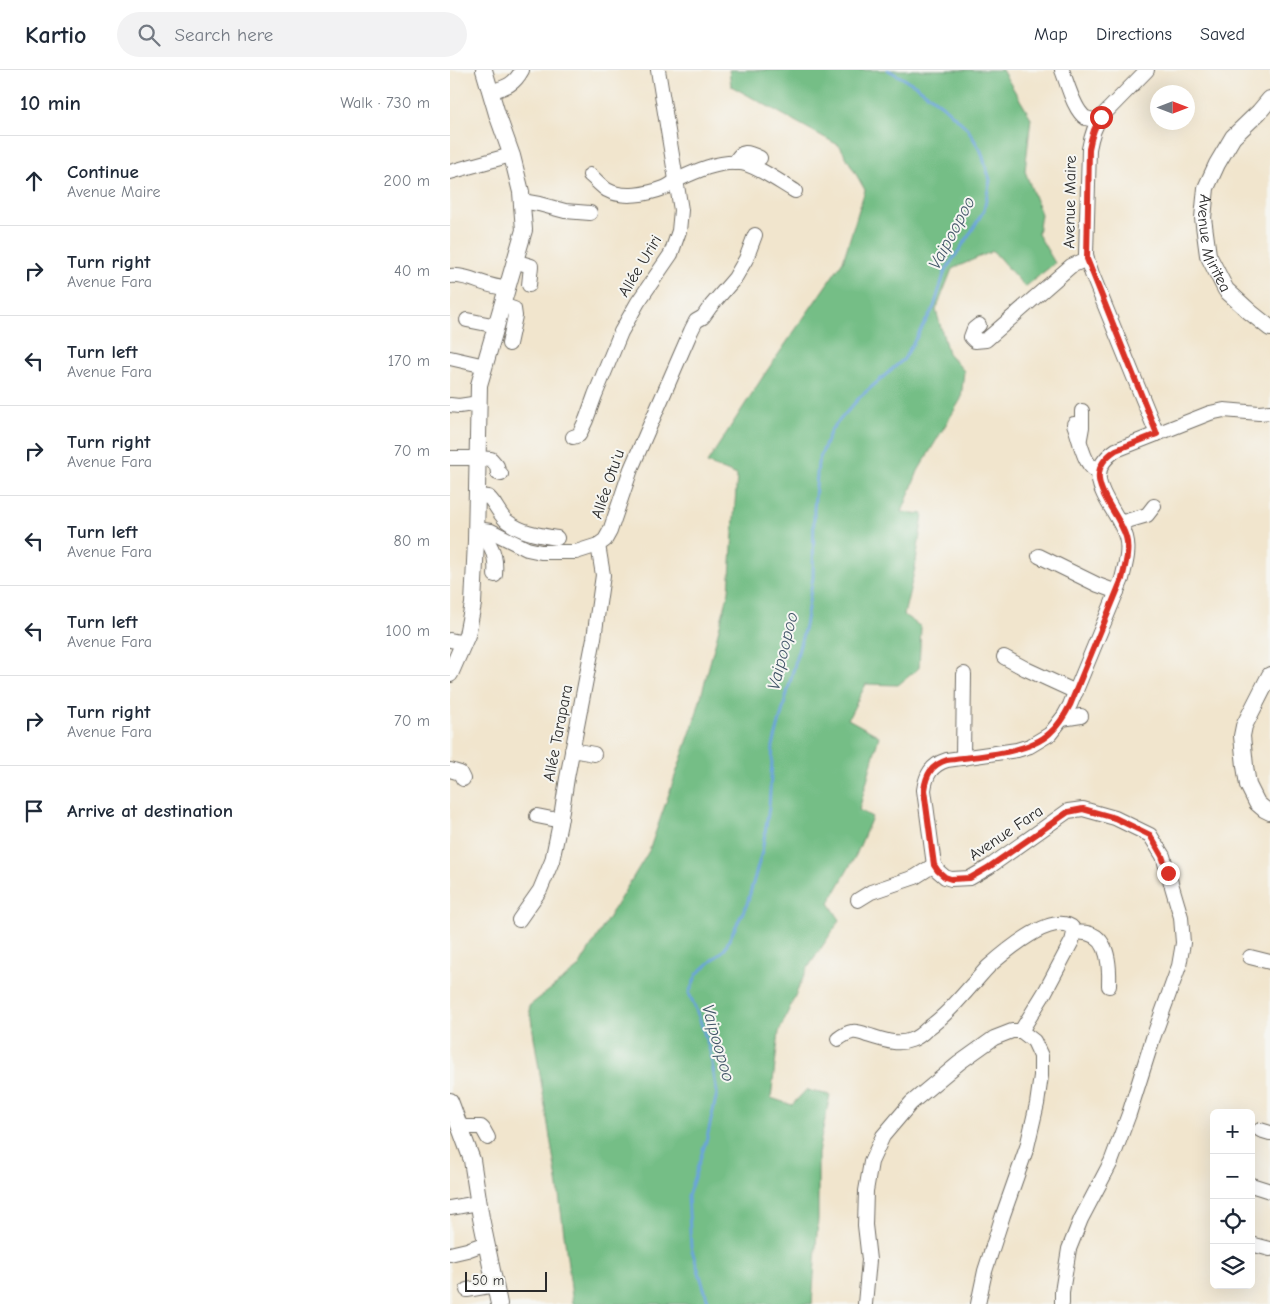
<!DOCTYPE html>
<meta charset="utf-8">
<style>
:root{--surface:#fff;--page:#f2f2f3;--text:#1f2937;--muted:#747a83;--line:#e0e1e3}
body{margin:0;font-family:"Comic Neue",sans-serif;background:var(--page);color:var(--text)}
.controls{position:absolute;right:15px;bottom:15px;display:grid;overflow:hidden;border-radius:8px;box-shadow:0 5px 20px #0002}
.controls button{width:45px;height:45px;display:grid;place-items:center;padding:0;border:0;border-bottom:1px solid var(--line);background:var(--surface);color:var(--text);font:25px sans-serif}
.compass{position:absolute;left:700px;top:15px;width:45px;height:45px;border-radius:50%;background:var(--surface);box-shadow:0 5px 20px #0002;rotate:90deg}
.scale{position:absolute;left:15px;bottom:12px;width:82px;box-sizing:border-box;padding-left:5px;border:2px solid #2b2b2b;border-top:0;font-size:14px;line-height:18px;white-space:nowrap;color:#2b2b2b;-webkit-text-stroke:4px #f6f6f2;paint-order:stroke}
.stop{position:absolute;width:15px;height:15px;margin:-11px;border:4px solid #d93025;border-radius:50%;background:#fff}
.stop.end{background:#d93025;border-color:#fff;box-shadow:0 1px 5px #0008}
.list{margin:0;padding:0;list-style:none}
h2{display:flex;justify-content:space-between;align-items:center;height:65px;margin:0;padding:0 20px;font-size:21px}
h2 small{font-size:16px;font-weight:400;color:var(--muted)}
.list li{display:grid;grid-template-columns:32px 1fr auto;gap:15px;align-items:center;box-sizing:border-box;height:90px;padding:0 20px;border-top:1px solid var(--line)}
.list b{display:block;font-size:19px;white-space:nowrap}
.list p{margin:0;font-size:16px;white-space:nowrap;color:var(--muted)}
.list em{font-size:16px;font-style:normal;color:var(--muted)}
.icon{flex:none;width:28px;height:28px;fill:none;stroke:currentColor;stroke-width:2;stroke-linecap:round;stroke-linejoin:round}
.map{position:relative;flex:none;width:820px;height:1234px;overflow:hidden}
header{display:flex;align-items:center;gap:30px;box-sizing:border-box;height:70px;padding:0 25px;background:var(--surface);border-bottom:1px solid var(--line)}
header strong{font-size:24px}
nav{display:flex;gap:28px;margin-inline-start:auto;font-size:18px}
.search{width:350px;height:45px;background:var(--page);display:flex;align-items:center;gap:12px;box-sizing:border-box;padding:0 18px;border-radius:28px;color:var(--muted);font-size:19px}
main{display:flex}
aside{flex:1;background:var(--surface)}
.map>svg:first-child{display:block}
.forest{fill:#74be86;stroke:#507458}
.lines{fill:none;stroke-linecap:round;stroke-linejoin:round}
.stream{stroke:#6ba4da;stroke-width:3}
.minor-casing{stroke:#706c64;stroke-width:16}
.major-casing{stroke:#706c64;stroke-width:18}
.minor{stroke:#fff;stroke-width:14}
.major{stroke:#fff;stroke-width:16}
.route{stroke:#d93025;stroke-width:6}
.labels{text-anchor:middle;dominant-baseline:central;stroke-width:4;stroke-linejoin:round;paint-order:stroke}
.street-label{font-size:16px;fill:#2b2b2b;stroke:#f6f6f2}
.water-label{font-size:18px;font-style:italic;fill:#415568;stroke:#f6f6f2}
</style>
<header>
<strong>Kartio</strong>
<div class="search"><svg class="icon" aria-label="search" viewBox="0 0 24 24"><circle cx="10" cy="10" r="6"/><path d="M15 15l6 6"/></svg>Search here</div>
<nav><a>Map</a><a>Directions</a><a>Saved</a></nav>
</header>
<main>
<aside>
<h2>10 min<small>Walk · 730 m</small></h2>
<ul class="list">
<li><svg class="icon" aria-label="ahead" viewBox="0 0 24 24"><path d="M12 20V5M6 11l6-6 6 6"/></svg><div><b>Continue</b><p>Avenue Maire</p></div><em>200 m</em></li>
<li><svg class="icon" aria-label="right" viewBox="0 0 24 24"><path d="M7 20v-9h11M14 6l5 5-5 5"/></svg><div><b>Turn right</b><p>Avenue Fara</p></div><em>40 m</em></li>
<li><svg class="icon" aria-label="left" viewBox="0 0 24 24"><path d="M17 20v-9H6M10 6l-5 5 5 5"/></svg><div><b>Turn left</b><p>Avenue Fara</p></div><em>170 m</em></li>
<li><svg class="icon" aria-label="right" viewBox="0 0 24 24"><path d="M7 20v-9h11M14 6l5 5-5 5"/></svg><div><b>Turn right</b><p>Avenue Fara</p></div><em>70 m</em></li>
<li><svg class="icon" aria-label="left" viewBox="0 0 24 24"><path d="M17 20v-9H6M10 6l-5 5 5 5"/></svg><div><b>Turn left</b><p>Avenue Fara</p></div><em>80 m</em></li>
<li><svg class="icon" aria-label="left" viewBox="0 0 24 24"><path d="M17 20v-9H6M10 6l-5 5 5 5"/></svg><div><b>Turn left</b><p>Avenue Fara</p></div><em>100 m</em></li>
<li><svg class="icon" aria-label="right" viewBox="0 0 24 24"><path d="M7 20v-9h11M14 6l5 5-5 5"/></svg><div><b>Turn right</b><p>Avenue Fara</p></div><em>70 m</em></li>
<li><svg class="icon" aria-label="arrive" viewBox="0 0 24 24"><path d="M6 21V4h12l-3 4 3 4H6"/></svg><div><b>Arrive at destination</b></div></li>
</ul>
</aside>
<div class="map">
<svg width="820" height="1234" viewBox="0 0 820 1234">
<rect width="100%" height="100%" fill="#f6f6f2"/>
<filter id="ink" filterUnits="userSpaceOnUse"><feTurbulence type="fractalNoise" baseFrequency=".02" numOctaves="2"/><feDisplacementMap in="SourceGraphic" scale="10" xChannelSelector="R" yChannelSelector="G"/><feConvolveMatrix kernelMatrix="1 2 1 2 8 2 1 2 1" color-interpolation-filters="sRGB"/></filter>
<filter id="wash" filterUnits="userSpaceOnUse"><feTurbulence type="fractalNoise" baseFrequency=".0096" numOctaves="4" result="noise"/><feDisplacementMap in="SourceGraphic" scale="20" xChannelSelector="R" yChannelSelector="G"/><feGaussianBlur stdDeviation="1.12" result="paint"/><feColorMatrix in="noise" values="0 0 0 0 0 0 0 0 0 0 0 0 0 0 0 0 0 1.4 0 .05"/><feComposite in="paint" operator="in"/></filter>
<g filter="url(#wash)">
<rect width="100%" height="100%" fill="#f1e5cd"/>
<polygon class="forest" points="279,0 552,0 581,48 575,101 591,144 588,164 605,193 575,217 543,181 502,199 486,240 498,283 514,301 511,329 468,401 452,442 473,444 465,498 454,545 471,557 469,598 448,615 416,614 398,649 429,666 409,740 422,747 406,785 379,833 390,850 357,899 329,962 321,1028 342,1035 356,1020 380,1025 368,1083 368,1149 362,1234 123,1234 108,1117 79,936 128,898 199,781 245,649 279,521 287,405 257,393 314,305 393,191 415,120 390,76 281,16"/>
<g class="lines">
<polyline class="stream" points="259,1234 241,1177 238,1126 257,1068 267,1023 260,981 249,947 239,923 247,904 274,880 297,834 312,782 319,737 323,676 355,556 363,507 364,439 368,393 381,360 410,327 454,289 484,237 495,201 518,167 534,140 540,110 531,81 517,58 492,35 465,15 438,0"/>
</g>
</g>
<g filter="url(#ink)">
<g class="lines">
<defs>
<g id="minor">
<path d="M612,0C617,12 624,41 636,48C639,49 645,50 648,51"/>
<path d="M697,0L651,47C644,56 641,68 639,79L636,184L637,189L642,204L707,364"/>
<path d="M40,22C56,17 64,15 72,0"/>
<path d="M285,93C291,79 298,82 310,88"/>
<polyline points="0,102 61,85"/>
<path d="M140,105C145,109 151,116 157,120C173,129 198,124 214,118C219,116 223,113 227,110C246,101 268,91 290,93C305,94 331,113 345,121"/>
<polyline points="72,131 89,134 115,141 140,143"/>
<polyline points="64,191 81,196 79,215"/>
<path d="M0,206C19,204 37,218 57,218"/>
<polyline points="52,235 64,239 65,246 59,274"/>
<polyline points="17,250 47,256"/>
<polyline points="529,255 524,259 521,267 525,271 536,270 621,196 637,189"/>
<polyline points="0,288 35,296"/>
<polyline points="0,335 9,336 29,333"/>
<path d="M624,354C629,366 632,386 639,394C641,397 645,400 648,403"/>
<polyline points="123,367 129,365 136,350 145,325 171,262 188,232 221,184 229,161 231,140 208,0"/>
<polyline points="630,368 632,357 632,341"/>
<polyline points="0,388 27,388 41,389 47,396 48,403 51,404"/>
<path d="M26,426C30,427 34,426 38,427C44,430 50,447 58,452C72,463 90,465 107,468"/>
<polyline points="670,453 697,445 704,436"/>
<polyline points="26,459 41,461 77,479 91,482 126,482 148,475 155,470 160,461 181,399 241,261 246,251 253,247 260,237 285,208 296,189 305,165"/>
<path d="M30,459C41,476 47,484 45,505"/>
<polyline points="589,486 648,515 667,522"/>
<polyline points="0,570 14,573"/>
<polyline points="554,587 576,599 626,622"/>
<polyline points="612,649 631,646"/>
<polyline points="122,680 144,684"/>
<polyline points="513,688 514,604"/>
<polyline points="0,700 10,703 13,709"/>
<polyline points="87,746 102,749 111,748"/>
<polyline points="408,830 421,822 465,807 484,795"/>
<polyline points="69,850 90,820 102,791 110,753 117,708 144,568 153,505 148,475"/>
<path d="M624,863C658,858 660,891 659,916"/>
<polyline points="800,887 820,892"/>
<path d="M388,969C392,966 396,963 402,962C407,961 412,963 417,965C431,969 447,976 461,970C467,968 473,963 477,959C494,947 507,932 521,916C527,910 533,902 539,896C555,882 596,847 618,855C626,858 624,864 622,871L595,922L571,961"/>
<polyline points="9,1057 31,1057 33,1059 38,1068"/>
<polyline points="810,1060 820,1063"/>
<polyline points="801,1115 820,1121"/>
<polyline points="0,1138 28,1133"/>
<polyline points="801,1174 820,1179"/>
<polyline points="0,1184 17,1180 36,1173"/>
<polyline points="17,1220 45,1215"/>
<polyline points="415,1234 419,1190 415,1155 416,1121 421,1092 433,1066 461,1033 509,993 544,968 562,961 571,961 584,971 591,986 591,1006 587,1034 577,1077 553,1145 535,1201 528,1234"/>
<path d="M612,1234V1222L619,1179L631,1149L661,1092L679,1044L703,968L729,896L733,873L731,847L713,786L700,765L665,748L633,739L618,741L539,797L520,808L501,809L495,807L488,801L484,795L474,720C476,705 481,695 497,690L567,680L580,676L600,664L614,646L620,635L672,509C675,496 680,481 676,467C667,436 626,407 666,380L760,343L774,340L809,343L820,342"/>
</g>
<g id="major">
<path id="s1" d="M820,29L809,42L783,67L767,94L756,118L753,148L758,185L776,220L800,242L820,258"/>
<polyline points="0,604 17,565 23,534 26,471 29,315 74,160 71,122 62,86 47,44 34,0"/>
<polyline points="820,605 794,656 792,666 795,696 798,715 807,733 814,739 820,742"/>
<polyline points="0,1031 22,1090 31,1148 49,1234"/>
</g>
</defs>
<use href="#minor" class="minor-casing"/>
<use href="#major" class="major-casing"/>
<use href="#minor" class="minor"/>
<use href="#major" class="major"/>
</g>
</g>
<g class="lines" filter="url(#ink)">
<path class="route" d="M651,47C644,56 641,68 639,79L637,189L707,364L666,380C626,406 667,437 676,467C680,481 675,496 672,509L620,635C615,645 609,655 600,663C578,684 526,686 497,690C481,695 476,705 474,720L484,795L488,801L495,807L501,809L520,808L539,797L618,742L633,739L665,748L700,765L712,786L718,803"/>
</g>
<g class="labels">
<g class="street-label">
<text transform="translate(620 132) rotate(-89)">Avenue Maire</text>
<text stroke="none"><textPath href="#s1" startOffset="168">Avenue Miritea</textPath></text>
<text transform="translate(190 196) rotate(-59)">Allée Uriri</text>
<text transform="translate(158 414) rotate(-71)">Allée Otu'u</text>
<text transform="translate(108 663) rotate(-79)">Allée Tarapara</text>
<text transform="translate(556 763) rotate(-34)">Avenue Fara</text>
</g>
<g class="water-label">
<text transform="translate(502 163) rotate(-62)">Vaipoopoo</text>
<text transform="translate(333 581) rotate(-76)">Vaipoopoo</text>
<text transform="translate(268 973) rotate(74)">Vaipoopoo</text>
</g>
</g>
</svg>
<div class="controls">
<button>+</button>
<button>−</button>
<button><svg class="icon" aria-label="locate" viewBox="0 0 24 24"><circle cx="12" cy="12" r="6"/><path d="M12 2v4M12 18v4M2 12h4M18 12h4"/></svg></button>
<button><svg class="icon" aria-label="layers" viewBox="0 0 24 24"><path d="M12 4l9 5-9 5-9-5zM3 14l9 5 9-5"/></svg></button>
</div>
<svg class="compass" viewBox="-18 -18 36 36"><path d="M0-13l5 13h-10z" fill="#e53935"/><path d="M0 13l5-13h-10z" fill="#747a83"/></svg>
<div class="scale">50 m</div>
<div class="stop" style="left:651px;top:47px"></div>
<div class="stop end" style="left:718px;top:803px"></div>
</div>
</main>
